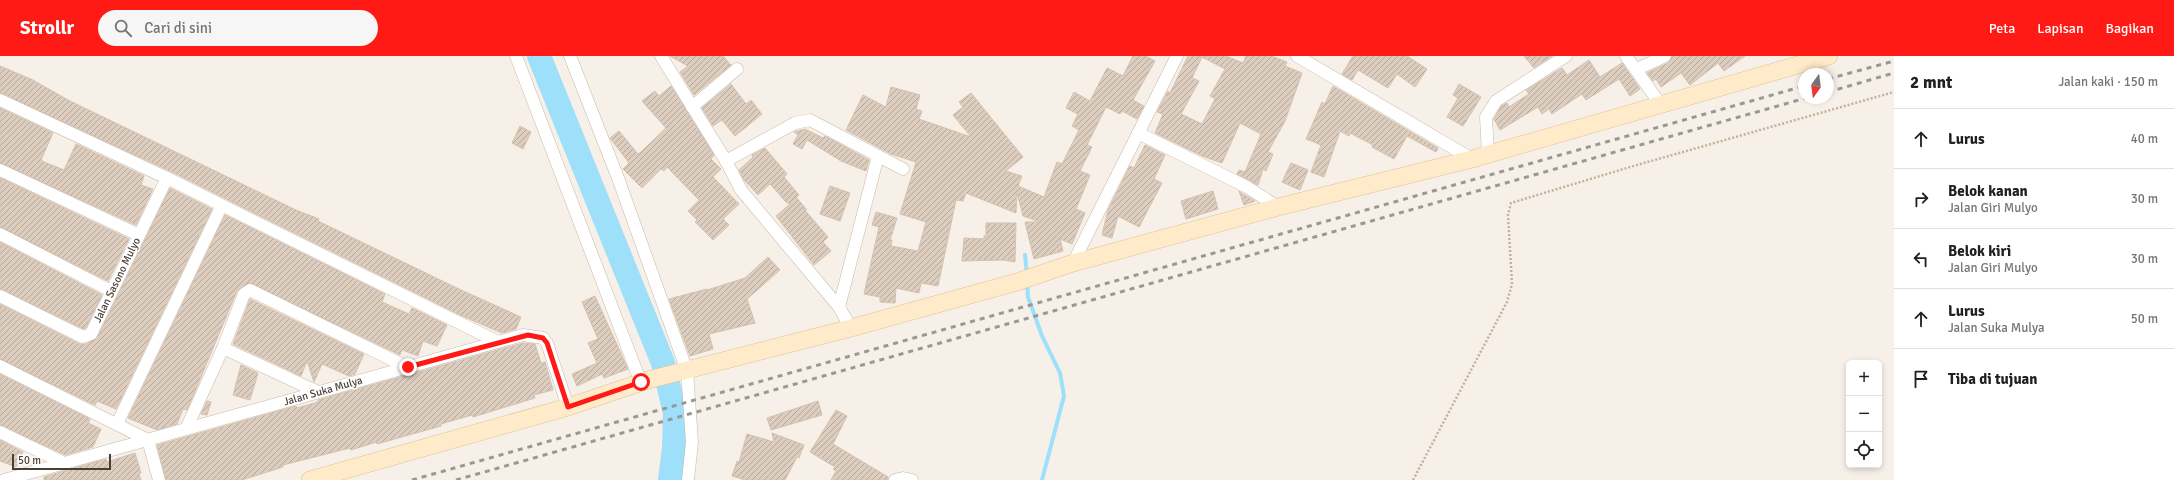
<!DOCTYPE html>
<html lang="id">
<meta charset="utf-8">
<style>
:root{--surface:#fff;--page:#f6f6f6;--text:#202124;--muted:#757577;--line:#e0e0e0;--accent:#ff1a16}
body{margin:0;font-family:Signika,sans-serif;background:var(--page);color:var(--text)}
.controls{position:absolute;right:12px;bottom:12px;display:grid;overflow:hidden;border-radius:6px;box-shadow:0 2px 6px #0003}
.controls button{width:36px;height:36px;display:grid;place-items:center;padding:0;border:0;border-bottom:1px solid var(--line);background:var(--surface);color:var(--text);font:20px sans-serif}
.compass{position:absolute;left:1798px;top:12px;width:36px;height:36px;border-radius:50%;background:var(--surface);box-shadow:0 2px 6px #0003;rotate:194deg}
.scale{position:absolute;left:12px;bottom:10px;width:99px;box-sizing:border-box;padding-left:4px;border:2px solid #4a3f35;border-top:0;font-size:11px;line-height:14px;white-space:nowrap;color:#4a3f35;-webkit-text-stroke:3px #fff;paint-order:stroke}
.stop{position:absolute;width:12px;height:12px;margin:-9px;border:3px solid #ff1a16;border-radius:50%;background:#fff}
.stop.end{background:#ff1a16;border-color:#fff;box-shadow:0 1px 4px #0008}
.list{margin:0;padding:0;list-style:none}
h2{display:flex;justify-content:space-between;align-items:center;height:52px;margin:0;padding:0 16px;font-size:17px}
h2 small{font-size:13px;font-weight:400;color:var(--muted)}
.list li{display:grid;grid-template-columns:26px 1fr auto;gap:12px;align-items:center;box-sizing:border-box;height:60px;padding:0 16px;border-top:1px solid var(--line)}
.list b{display:block;font-size:15px;white-space:nowrap}
.list p{margin:0;font-size:13px;white-space:nowrap;color:var(--muted)}
.list em{font-size:13px;font-style:normal;color:var(--muted)}
.icon{flex:none;width:22px;height:22px;fill:none;stroke:currentColor;stroke-width:2;stroke-linecap:round;stroke-linejoin:round}
.map{position:relative;flex:none;width:1894px;height:424px;overflow:hidden}
header{display:flex;align-items:center;gap:24px;box-sizing:border-box;height:56px;padding:0 20px;background:var(--accent);color:#fff}
header strong{font-size:19px}
nav{display:flex;gap:22px;margin-inline-start:auto;font-size:14px}
.search{width:280px;height:36px;background:var(--page);display:flex;align-items:center;gap:10px;box-sizing:border-box;padding:0 14px;border-radius:22px;color:var(--muted);font-size:15px}
main{display:flex}
aside{flex:1;background:var(--surface)}
.map>svg:first-child{display:block}
.lines{fill:none;stroke-linecap:round;stroke-linejoin:round}
.stream{stroke:#9ee0f9;stroke-width:4}
.river{stroke:#9ee0f9;stroke-width:24}
.building{fill:url(#building-hatch);stroke:#d5c1ae;fill-rule:evenodd}
.minor-casing{stroke:#c6b9ac;stroke-width:13}
.secondary-casing{stroke:#dec195;stroke-width:18}
.path{stroke:#c6b099;stroke-width:2.5;stroke-dasharray:2 2;stroke-linecap:butt}
.minor{stroke:#fff;stroke-width:12}
.secondary{stroke:#ffebc9;stroke-width:17}
.rail{stroke:#989898;stroke-width:3;stroke-dasharray:5 5;stroke-linecap:butt}
.route{stroke:#ff1a16;stroke-width:5}
.labels{text-anchor:middle;dominant-baseline:central;stroke-width:3;stroke-linejoin:round;paint-order:stroke}
.street-label{font-size:11px;fill:#4a3f35;stroke:#fff}
</style>
<header>
<strong>Strollr</strong>
<div class="search"><svg class="icon" aria-label="search" viewBox="0 0 24 24"><circle cx="10" cy="10" r="6"/><path d="M15 15l6 6"/></svg>Cari di sini</div>
<nav><a>Peta</a><a>Lapisan</a><a>Bagikan</a></nav>
</header>
<main>
<div class="map">
<svg width="1894" height="424" viewBox="0 0 1894 424">
<defs>
<pattern id="building-hatch" width="6" height="6" patternUnits="userSpaceOnUse"><rect width="6" height="6" fill="#dccdbf"/><path d="M-1 1l2-2M0 6l6-6M5 7l2-2" fill="none" stroke="#b4a89c"/></pattern>
</defs>
<rect width="100%" height="100%" fill="#f6f0e8"/>
<g class="lines">
<g class="stream">
<polyline points="1025,199 1027,219"/>
<polyline points="1027,227 1028,241 1042,280 1060,317 1064,340 1042,424"/>
</g>
<polyline class="river" points="539,0 663,307 675,357 674,392 670,424"/>
</g>
<g class="building">
<polygon points="670,0 723,0 731,9 694,39 680,16 688,10"/>
<polygon points="1133,0 1146,0 1155,5 1133,44 1144,50 1137,63 1122,55 1120,58 1106,51 1087,89 1092,91 1080,115 1090,119 1076,153 1085,157 1072,188 1060,183 1063,195 1034,203 1025,166 1040,166 1023,160 1017,137 1016,157 966,137 963,145 956,144 938,230 921,227 919,237 896,232 895,247 880,246 880,241 864,238 879,171 872,169 876,156 897,162 890,184 892,184 891,190 918,195 926,166 900,158 916,106 891,98 846,74 863,39 886,51 891,31 920,39 916,53 922,55 919,63 971,81 953,59 963,51 959,46 971,37 1023,101 1006,115 1022,120 1018,130 1044,141 1057,106 1062,108 1079,74 1072,70 1078,58 1066,52 1074,36 1090,45 1107,12 1123,20"/>
<path d="M1188,0H1226L1243,7L1246,0H1271L1287,6L1285,10L1302,17L1285,65L1268,96L1273,98L1266,115L1263,113L1258,129L1237,118L1239,114L1245,116L1261,78L1240,67L1222,107L1202,100L1155,77L1163,58L1157,56L1168,35L1170,37ZM1202,1L1225,13L1210,40L1215,43L1202,68L1181,58L1199,25L1192,22Z"/>
<polygon points="1353,0 1407,0 1427,13 1415,31 1397,18 1388,32 1358,14 1352,24 1342,18"/>
<polygon points="1524,0 1552,0 1534,12"/>
<polygon points="1672,0 1745,0 1724,15 1718,7 1690,29 1681,17 1661,31 1656,23 1653,25 1647,17 1668,7"/>
<polygon points="1589,4 1600,21 1622,7 1640,33 1630,40 1619,23 1586,44 1582,38 1552,58 1549,53 1542,58 1538,51 1500,74 1494,63 1501,50 1507,47 1509,51 1529,38 1526,34 1562,12 1567,19"/>
<polygon points="0,10 31,23 70,45 296,154 319,163 318,165 459,233 521,261 516,273 502,277 460,259 170,115 0,37"/>
<polygon points="731,28 746,48 751,44 762,58 735,80 722,64 713,70 702,52"/>
<polygon points="1459,28 1481,41 1463,70 1447,61 1458,42 1453,39"/>
<polygon points="671,30 714,99 711,103 721,113 713,121 739,148 723,163 729,169 713,184 695,166 697,164 688,155 699,144 667,111 664,115 661,113 642,132 623,113 629,107 610,82 619,75 638,98 641,96 666,72 642,45 655,35 659,40"/>
<polygon points="1333,30 1438,92 1436,96 1407,80 1394,103 1372,91 1373,89 1350,77 1349,80 1340,75 1324,121 1311,116 1321,89 1306,83 1322,46 1325,48"/>
<polygon points="0,52 53,77 41,104 44,106 64,114 76,88 144,120 141,129 153,133 136,169 0,107"/>
<polygon points="520,70 531,76 523,93 512,87"/>
<polygon points="805,73 823,82 825,80 869,104 866,115 841,105 807,84 802,93 793,88 798,79 794,76"/>
<polygon points="1145,89 1165,99 1154,123 1162,127 1139,171 1118,160 1112,182 1102,179 1108,154 1130,110 1134,112"/>
<polygon points="765,92 787,118 784,121 799,139 796,141 807,154 803,152 828,181 823,186 831,195 814,209 776,160 790,148 786,146 770,128 758,139 744,124 739,114 753,101 752,99"/>
<polygon points="1291,107 1308,114 1300,134 1282,126"/>
<polygon points="0,122 129,183 108,225 0,171"/>
<polygon points="830,130 850,137 840,165 820,158"/>
<polygon points="170,132 212,153 116,353 97,345 95,349 0,303 0,248 80,288 86,288 97,282"/>
<polygon points="1213,135 1218,153 1186,163 1181,145"/>
<polygon points="1239,135 1243,138 1255,145 1244,149"/>
<polygon points="225,159 385,238 382,246 409,258 412,252 447,269 437,290 423,285 418,300 402,294 400,299 249,227 237,235 193,340 187,354 183,353 177,368 157,374 128,362"/>
<polygon points="986,167 1016,167 1015,206 1003,204 962,205 964,182 984,183 984,180 986,180"/>
<polygon points="0,186 102,239 86,272 83,273 0,233"/>
<polygon points="768,201 780,214 747,243 755,267 709,278 713,293 690,300 669,243 707,233 707,234 745,222"/>
<polygon points="595,240 628,313 604,322 602,318 577,330 572,318 597,307 588,287 598,283 582,246"/>
<polygon points="250,243 364,298 355,318 349,320 322,308 314,326 307,305 301,320 233,288"/>
<polygon points="523,287 535,288 541,307 545,306 553,334 534,339 535,342 473,361 472,359 441,368 441,370 377,388 377,386 351,394 350,392 283,409 283,411 242,424 166,424 157,389 296,350 297,352 318,346 318,344"/>
<polygon points="241,309 258,317 250,344 233,339"/>
<polygon points="0,318 90,363 88,367 101,373 93,391 65,399 0,369"/>
<polygon points="207,345 211,346 207,359 201,358"/>
<polygon points="818,345 822,359 771,374 767,362"/>
<polygon points="836,354 847,360 833,388 888,421 888,424 831,424 836,415 833,413 835,411 810,396"/>
<polygon points="772,377 804,389 799,402 797,401 785,424 745,424 732,420 737,405 739,406 747,378 774,386"/>
<polygon points="0,384 23,396 16,411 0,405"/>
<polygon points="135,397 141,417 139,418 141,424 44,424 44,421 74,412 106,403 107,406"/>
</g>
<g class="lines">
<defs>
<g id="minor">
<polyline points="516,0 641,327"/>
<polyline points="570,0 618,122 687,315 692,386 688,424"/>
<polyline points="661,0 726,105 741,134 839,251 851,272"/>
<polyline points="1297,0 1472,103"/>
<polyline points="1626,0 1661,49"/>
<polyline points="1637,13 1665,0"/>
<polyline points="0,44 167,122 498,286"/>
<polyline points="692,51 737,13"/>
<polyline points="1138,77 1247,131 1278,151"/>
<polyline points="1488,98 1486,61 1496,45 1566,0"/>
<polyline points="726,105 795,67 810,64 903,113"/>
<polyline points="0,114 139,179"/>
<polyline points="0,178 111,235"/>
<polyline points="1073,207 1177,0"/>
<polyline points="0,240 83,281 91,278 167,122"/>
<polyline points="839,251 878,100"/>
<polyline points="223,292 318,336"/>
<polyline points="0,310 148,384 159,424"/>
<polyline points="117,368 221,151"/>
<polyline points="186,373 223,292 244,238 250,234 407,311"/>
<polyline points="0,376 64,407"/>
<polyline points="4,424 523,279 543,282 547,287 568,351"/>
<polyline points="895,424 903,422 912,424"/>
</g>
<polyline id="secondary" points="310,424 568,351 648,324 851,272 1017,226 1073,207 1278,151 1472,103 1829,0"/>
</defs>
<use href="#minor" class="minor-casing"/>
<use href="#secondary" class="secondary-casing"/>
<polyline class="path" points="1413,424 1507,246 1512,228 1508,159 1511,147 1630,111 1894,36"/>
<use href="#minor" class="minor"/>
<use href="#secondary" class="secondary"/>
<g class="rail">
<polyline points="1828,23 1894,5"/>
<polyline points="1828,36 1894,17"/>
<polyline points="412,424 1804,30"/>
<polyline points="456,424 1806,42"/>
</g>
</g>
<g class="lines">
<polyline class="route" points="408,311 528,279 543,282 547,287 568,351 641,326"/>
</g>
<g class="labels">
<g class="street-label">
<text transform="translate(117 224) rotate(-64)">Jalan Sasono Mulyo</text>
<text transform="translate(323 335) rotate(-16)">Jalan Suka Mulya</text>
</g>
</g>
</svg>
<div class="controls">
<button>+</button>
<button>−</button>
<button><svg class="icon" aria-label="locate" viewBox="0 0 24 24"><circle cx="12" cy="12" r="6"/><path d="M12 2v4M12 18v4M2 12h4M18 12h4"/></svg></button>
</div>
<svg class="compass" viewBox="-18 -18 36 36"><path d="M0-13l5 13h-10z" fill="#e53935"/><path d="M0 13l5-13h-10z" fill="#757577"/></svg>
<div class="scale">50 m</div>
<div class="stop" style="left:641px;top:326px"></div>
<div class="stop end" style="left:408px;top:311px"></div>
</div>
<aside>
<h2>2 mnt<small>Jalan kaki · 150 m</small></h2>
<ul class="list">
<li><svg class="icon" aria-label="ahead" viewBox="0 0 24 24"><path d="M12 20V5M6 11l6-6 6 6"/></svg><div><b>Lurus</b></div><em>40 m</em></li>
<li><svg class="icon" aria-label="right" viewBox="0 0 24 24"><path d="M7 20v-9h11M14 6l5 5-5 5"/></svg><div><b>Belok kanan</b><p>Jalan Giri Mulyo</p></div><em>30 m</em></li>
<li><svg class="icon" aria-label="left" viewBox="0 0 24 24"><path d="M17 20v-9H6M10 6l-5 5 5 5"/></svg><div><b>Belok kiri</b><p>Jalan Giri Mulyo</p></div><em>30 m</em></li>
<li><svg class="icon" aria-label="ahead" viewBox="0 0 24 24"><path d="M12 20V5M6 11l6-6 6 6"/></svg><div><b>Lurus</b><p>Jalan Suka Mulya</p></div><em>50 m</em></li>
<li><svg class="icon" aria-label="arrive" viewBox="0 0 24 24"><path d="M6 21V4h12l-3 4 3 4H6"/></svg><div><b>Tiba di tujuan</b></div></li>
</ul>
</aside>
</main>
